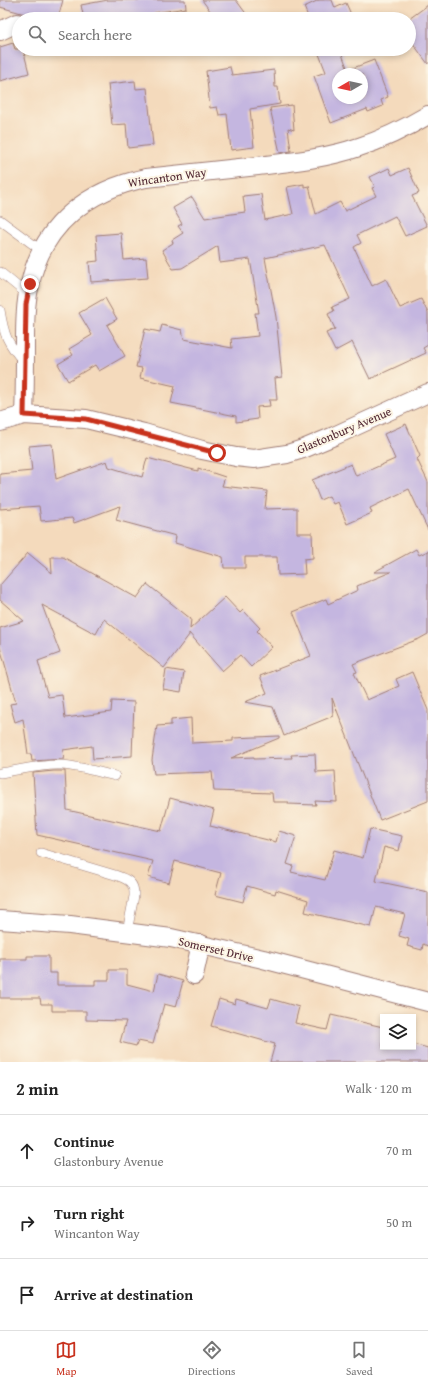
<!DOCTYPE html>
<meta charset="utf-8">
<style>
:root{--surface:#fff;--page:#f6f6f6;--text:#222;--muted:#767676;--line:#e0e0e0;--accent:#c8321e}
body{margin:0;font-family:"Gentium Book Plus",serif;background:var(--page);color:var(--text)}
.controls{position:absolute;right:12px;bottom:12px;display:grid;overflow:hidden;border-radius:0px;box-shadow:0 2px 6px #0003}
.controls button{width:36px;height:36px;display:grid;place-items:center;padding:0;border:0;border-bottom:1px solid var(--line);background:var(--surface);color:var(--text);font:20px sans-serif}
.compass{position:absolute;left:332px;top:68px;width:36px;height:36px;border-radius:50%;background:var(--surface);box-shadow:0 2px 6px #0003;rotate:261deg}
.stop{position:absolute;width:12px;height:12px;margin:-9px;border:3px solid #c8321e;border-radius:50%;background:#fff}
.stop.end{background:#c8321e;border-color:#fff;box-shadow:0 1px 4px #0008}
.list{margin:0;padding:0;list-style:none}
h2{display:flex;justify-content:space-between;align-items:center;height:52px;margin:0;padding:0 16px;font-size:17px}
h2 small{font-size:13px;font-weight:400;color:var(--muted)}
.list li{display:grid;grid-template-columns:26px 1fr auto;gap:12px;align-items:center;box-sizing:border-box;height:72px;padding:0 16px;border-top:1px solid var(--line)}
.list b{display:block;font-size:15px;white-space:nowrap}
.list p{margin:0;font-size:13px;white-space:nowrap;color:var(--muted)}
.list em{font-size:13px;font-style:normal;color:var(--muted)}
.icon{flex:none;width:22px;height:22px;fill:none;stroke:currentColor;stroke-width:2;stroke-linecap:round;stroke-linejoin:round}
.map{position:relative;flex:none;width:428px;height:1062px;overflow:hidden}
.search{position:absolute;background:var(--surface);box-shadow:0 2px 6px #0003;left:12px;right:12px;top:12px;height:44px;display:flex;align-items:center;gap:10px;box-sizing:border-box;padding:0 14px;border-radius:22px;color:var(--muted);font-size:15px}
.sheet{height:268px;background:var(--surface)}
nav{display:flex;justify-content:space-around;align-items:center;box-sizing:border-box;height:56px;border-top:1px solid var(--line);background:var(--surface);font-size:11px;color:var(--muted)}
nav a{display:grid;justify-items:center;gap:2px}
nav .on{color:var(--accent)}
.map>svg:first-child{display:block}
.building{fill:#c4b6e0;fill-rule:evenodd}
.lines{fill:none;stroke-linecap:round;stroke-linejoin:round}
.service-casing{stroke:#9f7c74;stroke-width:10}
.minor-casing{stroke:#9f7c74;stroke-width:20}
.service{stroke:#fff;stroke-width:9}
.minor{stroke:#fff;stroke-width:18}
.route{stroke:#c8321e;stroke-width:5}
.labels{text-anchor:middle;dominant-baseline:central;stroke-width:4;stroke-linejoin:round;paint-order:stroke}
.street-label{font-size:12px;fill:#4a1f2b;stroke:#fcf5e5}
</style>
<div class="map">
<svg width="428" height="1062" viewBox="0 0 428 1062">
<rect width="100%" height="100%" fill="#fcf5e5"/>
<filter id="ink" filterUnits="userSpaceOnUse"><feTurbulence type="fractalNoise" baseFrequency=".025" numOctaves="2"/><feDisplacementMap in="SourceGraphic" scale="8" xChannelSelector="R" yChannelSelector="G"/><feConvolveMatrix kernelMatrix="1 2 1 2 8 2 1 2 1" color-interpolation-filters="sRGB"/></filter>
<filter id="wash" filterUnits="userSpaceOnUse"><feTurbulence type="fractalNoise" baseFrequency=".012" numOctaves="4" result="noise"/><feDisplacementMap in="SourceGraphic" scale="16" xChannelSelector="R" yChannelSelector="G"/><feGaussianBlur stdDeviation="0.9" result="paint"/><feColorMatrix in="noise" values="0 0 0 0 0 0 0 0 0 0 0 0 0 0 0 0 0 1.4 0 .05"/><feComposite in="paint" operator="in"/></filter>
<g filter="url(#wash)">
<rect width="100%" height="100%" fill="#f4dabc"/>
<g id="blocks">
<g class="building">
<polygon points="0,0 63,0 58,18 49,15 48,19 43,19 0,7"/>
<polygon points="108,0 185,0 186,8 154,13 153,19 84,19 81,5"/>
<polygon points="202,0 236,0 250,19 216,19"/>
<polygon points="319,0 332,0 335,8 346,3 353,19 309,19 304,7"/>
<polygon points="428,5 428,64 409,38 409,19"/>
<polygon points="13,43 15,49 23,49 29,73 0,81 0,47"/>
<path d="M317,49H340L348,70L374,60L388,97L381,100L383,106L368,112L367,109L331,123L314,76L326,72ZM338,74H362V98H338Z"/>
<polygon points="230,67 232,75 274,70 275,87 278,87 280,104 250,109 254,147 231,150 227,114 219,115 217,107 210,108 206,71"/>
<polygon points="135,81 136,89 147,88 153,145 128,148 126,124 112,125 108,84"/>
<polygon points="292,105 294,130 288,128 291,151 280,153 270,108"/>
<polygon points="389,168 392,175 408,168 419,193 412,196 427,226 405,236 395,216 357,235 361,243 354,247 372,286 386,279 400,308 421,299 428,313 428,345 423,348 426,353 370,379 352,342 335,351 326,333 335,329 328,314 334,311 332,307 350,299 325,245 265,258 276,317 282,377 275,378 277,400 269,400 270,406 257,407 258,419 236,422 236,416 171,403 175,386 140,378 142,368 136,367 145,329 160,332 162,325 182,330 184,339 232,348 231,339 258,336 255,313 259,313 250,259 220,263 218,246 182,268 173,269 162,250 173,243 172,240 183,233 178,226 182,224 173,208 192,197 205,218 245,212 243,196 261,194 265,220 293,214 287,187 304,184 304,187 309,186 316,214 340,202 345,211 376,196 372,188 375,187 370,177"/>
<polygon points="121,233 124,260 146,258 148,278 91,282 89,262 98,261 96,235"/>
<polygon points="105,298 117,319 107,325 125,356 99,371 95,365 68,381 58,364 73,355 69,349 92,335 79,313"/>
<polygon points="406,424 420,456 417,459 428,482 428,530 409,489 370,508 372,513 347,524 338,502 333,504 329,496 320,500 312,480 351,464 356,476 395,459 384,434"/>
<polygon points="52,444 56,479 107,461 109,467 142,477 147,458 198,471 198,468 225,477 222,486 267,491 265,509 297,508 297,533 312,533 313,558 304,559 305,574 278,575 277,557 245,557 245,568 224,568 223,557 175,543 176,536 116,520 120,506 74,523 72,518 41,521 39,506 0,509 0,474 32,471 29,446"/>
<polygon points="416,549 419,555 428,551 428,634 419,639 353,664 357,672 354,673 367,700 399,686 396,679 412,672 428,710 428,801 380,820 332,698 333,716 284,736 273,707 245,702 267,693 260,676 311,656 293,612 326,599 328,604 358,590 357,586 391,572 374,572"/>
<polygon points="28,553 52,573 51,557 63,557 137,598 147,584 191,619 190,629 225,597 240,613 243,610 260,628 257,631 272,647 251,667 240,655 222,671 189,633 189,635 164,668 104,619 96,634 42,605 60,653 38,661 48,697 62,695 65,718 111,712 112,701 134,702 132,756 93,759 92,746 63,750 64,759 32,761 31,754 28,754 23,719 15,722 10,704 16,703 0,647 0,628 24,621 0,600 0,585"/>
<polygon points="166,669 184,672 181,692 163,689"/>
<polygon points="191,718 192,743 233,741 233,738 279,736 279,738 231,758 254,757 254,759 292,758 291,755 315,754 316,772 335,771 337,802 315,801 316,805 288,804 289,802 273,802 272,793 214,791 212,772 154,774 152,760 157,726 171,725 171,720"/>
<polygon points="54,771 65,771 67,810 161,831 170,798 214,810 210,826 276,842 279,831 296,836 287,864 293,866 291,872 325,880 334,850 363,858 370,829 402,836 399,851 384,847 376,881 428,892 428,946 423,944 422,950 407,946 409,939 399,936 405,914 376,907 371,927 305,912 308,900 276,890 275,894 247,886 243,902 215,895 221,873 175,861 169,883 148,877 153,861 37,835 33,773"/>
<polygon points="27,956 49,956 49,973 57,973 57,985 95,985 95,980 109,980 109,970 127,970 127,984 154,991 158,974 183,981 176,1007 164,1004 153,1044 138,1041 136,1046 120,1042 126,1021 86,1020 86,1011 52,1011 52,1004 41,1004 40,998 0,998 0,959 27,959"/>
<polygon points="219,999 235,1004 236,999 268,1008 271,999 299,1007 295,1023 327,1030 331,1015 383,1027 383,1047 413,1047 413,1044 428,1048 428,1062 270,1062 275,1044 211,1026"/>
</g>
</g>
</g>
<g filter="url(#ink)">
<use href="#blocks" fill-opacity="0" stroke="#9f7c74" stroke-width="1"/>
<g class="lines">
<defs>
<g id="service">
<polyline points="0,220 42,251"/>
<polyline points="0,272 28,295"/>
<path d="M0,310C4,335 7,343 24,362"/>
<path d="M0,773C20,770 41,764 61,765C79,766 98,772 115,776"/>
<path d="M41,853L115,875C127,879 135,882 134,896L127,932"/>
</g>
<g id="minor">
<polyline points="0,31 17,23"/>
<path d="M24,415C25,392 25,369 25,345C25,325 25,304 30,284C43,224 88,190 146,178C183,174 220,170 258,166C290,162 328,158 359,147C384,139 406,128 428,115"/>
<polyline points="0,422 24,415 86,419 144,433 202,450 236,457 254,459 287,454 303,449 334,436 428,393"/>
<polyline points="0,920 70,925 171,938 263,959 428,1002"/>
<polyline points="194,975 201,944"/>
</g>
</defs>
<use href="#service" class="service-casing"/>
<use href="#minor" class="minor-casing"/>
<use href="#service" class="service"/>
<use href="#minor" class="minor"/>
</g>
</g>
<g class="lines" filter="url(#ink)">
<polyline class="route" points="30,284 26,304 24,415 86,419 217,453"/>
</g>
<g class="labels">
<g class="street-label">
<text transform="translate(167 177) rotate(-8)">Wincanton Way</text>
<text transform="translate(344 430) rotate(-23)">Glastonbury Avenue</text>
<text transform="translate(216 949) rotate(13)">Somerset Drive</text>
</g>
</g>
</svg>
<div class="controls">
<button><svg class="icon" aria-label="layers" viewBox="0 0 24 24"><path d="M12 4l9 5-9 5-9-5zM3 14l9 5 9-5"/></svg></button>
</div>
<svg class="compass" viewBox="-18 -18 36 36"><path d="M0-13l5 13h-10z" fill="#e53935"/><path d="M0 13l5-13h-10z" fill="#767676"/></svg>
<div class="stop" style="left:217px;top:453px"></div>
<div class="stop end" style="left:30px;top:284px"></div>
<div class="search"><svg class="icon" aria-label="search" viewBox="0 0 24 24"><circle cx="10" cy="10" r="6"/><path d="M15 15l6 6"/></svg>Search here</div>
</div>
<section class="sheet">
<h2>2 min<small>Walk · 120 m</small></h2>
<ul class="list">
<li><svg class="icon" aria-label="ahead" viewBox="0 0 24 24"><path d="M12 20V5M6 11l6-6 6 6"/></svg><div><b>Continue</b><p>Glastonbury Avenue</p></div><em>70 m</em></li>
<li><svg class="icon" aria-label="right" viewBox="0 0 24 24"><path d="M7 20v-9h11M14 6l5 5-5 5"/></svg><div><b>Turn right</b><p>Wincanton Way</p></div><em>50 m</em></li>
<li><svg class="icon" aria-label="arrive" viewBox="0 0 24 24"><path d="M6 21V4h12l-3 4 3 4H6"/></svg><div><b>Arrive at destination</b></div></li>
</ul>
</section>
<nav>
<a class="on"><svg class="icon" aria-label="map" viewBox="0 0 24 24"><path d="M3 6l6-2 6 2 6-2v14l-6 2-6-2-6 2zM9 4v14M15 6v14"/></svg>Map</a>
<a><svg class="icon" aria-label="directions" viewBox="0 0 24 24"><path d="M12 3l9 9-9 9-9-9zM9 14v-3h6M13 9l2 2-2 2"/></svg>Directions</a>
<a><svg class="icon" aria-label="saved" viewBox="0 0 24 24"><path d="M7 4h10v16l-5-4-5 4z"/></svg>Saved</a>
</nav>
